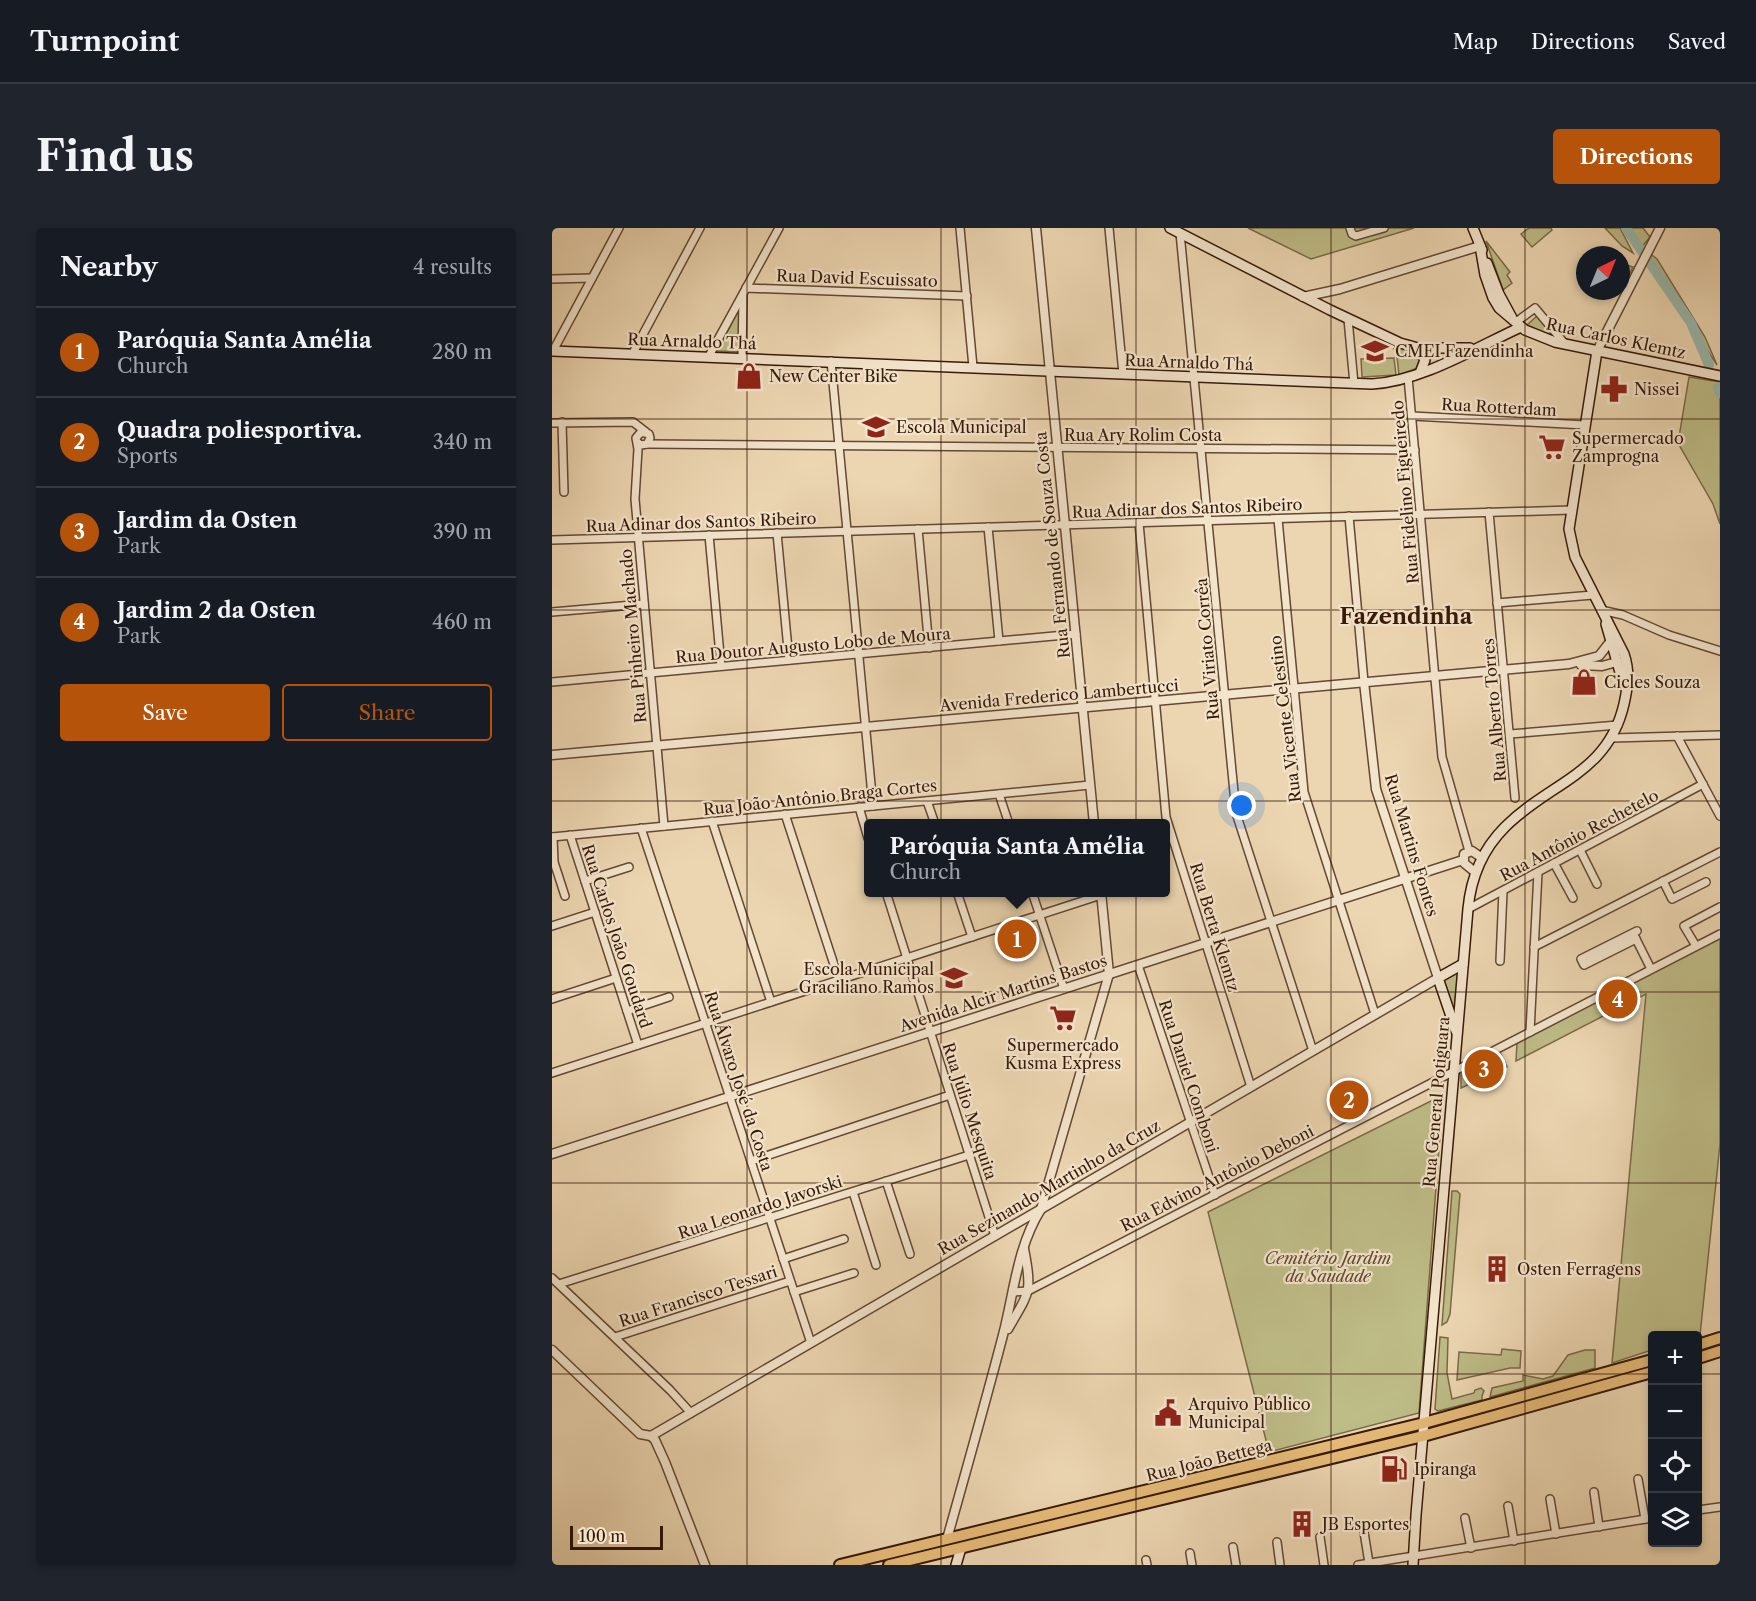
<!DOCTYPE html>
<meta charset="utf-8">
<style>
:root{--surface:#171b24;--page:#20242c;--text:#f1f3f6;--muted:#9ea1a6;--line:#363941;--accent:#b45309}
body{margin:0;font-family:"Libre Caslon Text",serif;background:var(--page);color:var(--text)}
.controls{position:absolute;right:18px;bottom:18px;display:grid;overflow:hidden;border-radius:6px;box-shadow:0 3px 9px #0003}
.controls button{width:54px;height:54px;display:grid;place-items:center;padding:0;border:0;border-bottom:2px solid var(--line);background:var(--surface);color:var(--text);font:30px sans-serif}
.compass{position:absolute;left:1024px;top:18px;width:54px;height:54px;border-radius:50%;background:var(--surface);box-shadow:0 3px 9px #0003;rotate:43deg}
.scale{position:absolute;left:18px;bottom:15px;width:93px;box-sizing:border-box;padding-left:6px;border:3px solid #371907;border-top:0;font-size:16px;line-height:21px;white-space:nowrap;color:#371907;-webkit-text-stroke:4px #f3e4cc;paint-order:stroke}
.you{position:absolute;left:690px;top:578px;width:21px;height:21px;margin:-15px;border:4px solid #fff;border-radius:50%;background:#1a73e8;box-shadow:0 0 0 9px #1a73e833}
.badge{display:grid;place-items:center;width:39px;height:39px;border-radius:50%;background:var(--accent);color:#fff;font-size:20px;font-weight:700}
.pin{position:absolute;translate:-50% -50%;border:3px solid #fff;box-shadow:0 2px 6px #0006}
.popup{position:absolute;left:312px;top:591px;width:306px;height:78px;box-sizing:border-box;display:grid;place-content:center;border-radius:6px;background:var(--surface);filter:drop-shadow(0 2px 4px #0005);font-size:20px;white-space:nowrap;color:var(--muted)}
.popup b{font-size:22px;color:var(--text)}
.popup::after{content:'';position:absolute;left:50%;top:100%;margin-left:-12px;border:12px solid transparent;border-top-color:var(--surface)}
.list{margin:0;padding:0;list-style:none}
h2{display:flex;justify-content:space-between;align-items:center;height:78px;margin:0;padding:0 24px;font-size:26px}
h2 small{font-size:20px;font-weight:400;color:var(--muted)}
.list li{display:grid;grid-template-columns:39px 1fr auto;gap:18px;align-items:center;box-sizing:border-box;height:90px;padding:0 24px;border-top:2px solid var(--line)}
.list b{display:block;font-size:22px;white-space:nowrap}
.list p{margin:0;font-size:20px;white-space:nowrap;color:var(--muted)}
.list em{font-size:20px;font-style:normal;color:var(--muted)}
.actions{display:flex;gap:12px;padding:18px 24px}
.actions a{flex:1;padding:14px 0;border:2px solid var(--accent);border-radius:6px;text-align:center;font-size:21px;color:var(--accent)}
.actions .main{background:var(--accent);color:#fff}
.icon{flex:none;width:33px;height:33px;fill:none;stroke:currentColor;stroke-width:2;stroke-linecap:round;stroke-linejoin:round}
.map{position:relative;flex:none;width:1168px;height:1337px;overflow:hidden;border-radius:6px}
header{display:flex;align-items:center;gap:36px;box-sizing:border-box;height:84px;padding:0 30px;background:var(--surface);border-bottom:2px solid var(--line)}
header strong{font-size:28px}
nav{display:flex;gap:33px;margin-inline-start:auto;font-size:21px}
.intro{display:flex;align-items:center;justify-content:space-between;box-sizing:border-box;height:144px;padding:0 36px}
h1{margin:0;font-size:42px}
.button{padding:15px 27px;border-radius:6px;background:var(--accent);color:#fff;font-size:21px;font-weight:700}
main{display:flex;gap:36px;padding:0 36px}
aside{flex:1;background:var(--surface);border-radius:6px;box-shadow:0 3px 9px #0003}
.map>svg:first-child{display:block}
.green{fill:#bebc87;stroke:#7a6a47;stroke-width:1.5}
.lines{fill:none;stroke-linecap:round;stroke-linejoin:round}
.river{stroke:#99b9ac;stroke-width:10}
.minor-casing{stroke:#644832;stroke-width:10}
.tertiary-casing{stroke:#644832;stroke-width:11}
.secondary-casing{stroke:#371907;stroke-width:12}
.primary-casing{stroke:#371907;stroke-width:14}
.minor{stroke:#f3e4cc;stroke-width:7}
.tertiary{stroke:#f3e4cc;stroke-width:8}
.secondary{stroke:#f3e4cc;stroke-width:9}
.primary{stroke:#e6bb78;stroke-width:10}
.grid{fill:none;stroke:#371907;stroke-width:1.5;stroke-opacity:0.55}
.labels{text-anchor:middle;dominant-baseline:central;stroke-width:4.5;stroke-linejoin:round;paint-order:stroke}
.street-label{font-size:16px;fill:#371907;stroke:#f3e4cc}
.poi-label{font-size:16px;fill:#371907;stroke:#f3e4cc;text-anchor:start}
.park-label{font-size:16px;font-style:italic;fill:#604a2d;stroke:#f3e4cc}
.district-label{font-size:22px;font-weight:bold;fill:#371907;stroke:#f3e4cc}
</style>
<header>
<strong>Turnpoint</strong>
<nav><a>Map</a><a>Directions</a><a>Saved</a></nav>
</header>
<div class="intro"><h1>Find us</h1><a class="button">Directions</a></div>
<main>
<aside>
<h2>Nearby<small>4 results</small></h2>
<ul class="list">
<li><span class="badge">1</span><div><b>Paróquia Santa Amélia</b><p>Church</p></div><em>280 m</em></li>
<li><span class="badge">2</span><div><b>Quadra poliesportiva.</b><p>Sports</p></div><em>340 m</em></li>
<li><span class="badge">3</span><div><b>Jardim da Osten</b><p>Park</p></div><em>390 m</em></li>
<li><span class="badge">4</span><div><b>Jardim 2 da Osten</b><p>Park</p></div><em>460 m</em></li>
</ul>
<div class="actions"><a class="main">Save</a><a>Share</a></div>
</aside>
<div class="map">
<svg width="1168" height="1337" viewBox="0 0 1168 1337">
<rect width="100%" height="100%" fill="#ecd6b1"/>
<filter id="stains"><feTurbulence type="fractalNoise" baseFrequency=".00333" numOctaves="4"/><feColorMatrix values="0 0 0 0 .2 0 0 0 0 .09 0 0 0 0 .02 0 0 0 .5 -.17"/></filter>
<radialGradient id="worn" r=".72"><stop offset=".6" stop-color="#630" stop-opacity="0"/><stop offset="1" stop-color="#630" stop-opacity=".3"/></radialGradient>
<g class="green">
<polygon points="696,0 862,0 759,31"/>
<polygon points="977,0 999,0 1000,2 980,19 969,6"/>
<polygon points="1053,0 1068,0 1081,25 1070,18"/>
<polygon points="1076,0 1091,0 1098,9 1089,20"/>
<polygon points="934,13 958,44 955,47 960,55 951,62"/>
<path d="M1100,27L1105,31L1153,109L1165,137C1141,103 1124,65 1098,33Z"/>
<polygon points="1074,37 1081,39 1071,58 1069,56 1069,39"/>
<polygon points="187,82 187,124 165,123"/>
<polygon points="986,87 1002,109 975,97"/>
<polygon points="840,116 863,122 870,131 868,139 847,147 845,129"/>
<polygon points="842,130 844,147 810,149 809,131"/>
<polygon points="1137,149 1168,154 1168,296 1161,276 1126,215"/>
<polygon points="1168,709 1168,916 1148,1107 1100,1108 1100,1122 1060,1135 1094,766 964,833 965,815"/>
<polygon points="906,744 902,783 892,752"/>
<polygon points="946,825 949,826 955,839 909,860 909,844"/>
<polygon points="891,867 867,1185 717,1224 656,984"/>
<polygon points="900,963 905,963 908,966 898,1086 895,1094 890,1097"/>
<polygon points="888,1109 896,1110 895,1145 900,1171 922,1165 923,1162 929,1160 932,1163 930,1168 930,1172 886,1183 883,1181"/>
<polygon points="950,1121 969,1123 968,1140 958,1140 905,1152 907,1124 949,1127"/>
<polygon points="1033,1122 1043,1122 1043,1140 938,1169 940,1160 971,1153 971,1147 991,1151 1001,1148 1016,1127"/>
</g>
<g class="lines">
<g class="river">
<polyline points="1074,0 1139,95 1157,137"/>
<polyline points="1166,159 1168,165"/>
</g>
<defs>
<g id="minor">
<polyline points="408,0 421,139"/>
<polyline points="557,0 571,146"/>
<polyline points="798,0 800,6 804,8 832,0"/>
<polyline points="628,5 684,585 761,823"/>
<polyline points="0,51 40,50"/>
<polyline points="194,60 415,68"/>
<polyline points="796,91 802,156"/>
<polyline points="964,94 983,80 1013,116"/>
<polyline points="1,123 67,0"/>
<polyline points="81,125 148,0"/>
<polyline points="157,128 227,0"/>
<polyline points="190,130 191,69"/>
<polyline points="279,133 321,578"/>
<polyline points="856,149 890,529 917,623"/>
<polyline points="860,188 1033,197"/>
<polyline points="10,194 12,264"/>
<polyline points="0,195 81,194 94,204"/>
<polyline points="85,214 89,217 95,216 98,210 97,206 89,204 84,210 86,221 83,271 112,598"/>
<polyline points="95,216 863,222"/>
<polyline points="937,284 963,570"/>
<polyline points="797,288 812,454"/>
<polyline points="726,291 752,564 823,786"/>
<polyline points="587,295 614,589 699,859"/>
<polyline points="436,299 447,413"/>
<polyline points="366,301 377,420"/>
<polyline points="225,305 237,432"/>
<polyline points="157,307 169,438"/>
<polyline points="0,312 1019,282"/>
<polyline points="945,375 1041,367"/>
<polyline points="1049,382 1071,387 1117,407 1168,423"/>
<polyline points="0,384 92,376"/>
<polyline points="0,454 524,406"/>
<polyline points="958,506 1066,497"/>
<polyline points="1125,508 1168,588"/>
<polyline points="1060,510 1168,507"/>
<polyline points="447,566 457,596"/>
<polyline points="375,573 383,596"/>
<polyline points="307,579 316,610"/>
<polyline points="233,586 287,752"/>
<polyline points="160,593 219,774"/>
<polyline points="89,600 259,1115"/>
<polyline points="18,607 86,817"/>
<polyline points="0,609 538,557"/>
<polyline points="1,609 2,634 13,668"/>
<polyline points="1028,622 1045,656"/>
<polyline points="1002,635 1021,670"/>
<polyline points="33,653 77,639"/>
<polyline points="1111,653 1120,671 1154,654"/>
<polyline points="334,664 443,1008"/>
<polyline points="405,664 420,709"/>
<polyline points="480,664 512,761"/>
<polyline points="916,681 1151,556"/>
<polyline points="0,698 43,684"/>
<polyline points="1082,707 1099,741"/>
<polyline points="1084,711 1032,737 1029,731 1085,703"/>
<polyline points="1144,718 1132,698 1168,679"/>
<polyline points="982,719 1168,624"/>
<polyline points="948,733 951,663"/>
<polyline points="586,737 663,967"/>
<polyline points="0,771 64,750"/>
<polyline points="75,783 117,769"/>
<polyline points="978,804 986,644"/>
<polyline points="0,845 549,667"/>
<polyline points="199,933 398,867"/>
<polyline points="334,953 358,1026"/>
<polyline points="301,964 324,1037"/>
<polyline points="231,1031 292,1011"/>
<polyline points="0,1050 118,1162 139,1185"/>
<polyline points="7,1056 417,927"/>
<polyline points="242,1064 302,1045"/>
<polyline points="462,1064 476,1063 1168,706"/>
<polyline points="63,1109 238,1053"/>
<polyline points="1086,1251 1093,1291"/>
<polyline points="1042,1264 1047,1299"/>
<polyline points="998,1271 1004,1306"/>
<polyline points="956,1278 962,1313"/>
<polyline points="1146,1282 1168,1279"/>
<polyline points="913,1290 919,1320"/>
<polyline points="811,1298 817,1335"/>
<polyline points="768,1309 772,1337"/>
<polyline points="725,1314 728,1337"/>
<polyline points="681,1319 684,1337"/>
<polyline points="638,1325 640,1337"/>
<polyline points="594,1332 595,1337"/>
<polyline points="806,1337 1100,1290"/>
</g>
<g id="tertiary">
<polyline points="484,0 542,596"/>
<polyline points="751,69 788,61 928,18"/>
<polyline points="1045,123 1108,0"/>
<polyline points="1029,437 1050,438 1065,434"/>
<polyline points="0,527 1017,436 1047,428 1058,414"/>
<polyline points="923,644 912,635 912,626 920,623 930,630"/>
<polyline points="0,926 911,632"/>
<path d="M456,1101C477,1064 481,1065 472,1021"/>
<polyline points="0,1122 88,1206 99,1208"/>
<polyline points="99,1208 886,750 824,561 812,454"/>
<polyline points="99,1208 103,1212 113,1234 153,1337"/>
<path d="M395,1311C414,1243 433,1176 451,1107C462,1065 465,1019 489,981L557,746L549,664"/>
</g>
<g id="secondary">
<polyline points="618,0 778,82 848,115 866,120 918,120"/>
<polyline points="921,0 930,22"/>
<polyline points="928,18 933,47 941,70 947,80 973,102 1003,114 1168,148"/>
<polyline points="935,35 947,66 960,90"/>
<polyline points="866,120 873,132 868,145"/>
<path d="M0,123L820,156C870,153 923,120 969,99"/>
<polyline points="1054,396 1072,458"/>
<polyline points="904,803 886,750 911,736"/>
<polyline points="404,1337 409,1320"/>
<path d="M861,1337L864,1287L916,681C919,649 930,622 953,599C998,554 1056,546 1072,476C1076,458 1078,444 1072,426L1023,329L1017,301L1045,123"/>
</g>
<g id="primary">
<polyline points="1146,1117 1168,1110"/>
<polyline points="1146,1130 1168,1123"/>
<polyline points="288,1337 872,1195 1100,1132"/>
<polyline points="337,1337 871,1208 1100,1144"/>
</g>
</defs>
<use href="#minor" class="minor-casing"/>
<use href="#tertiary" class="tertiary-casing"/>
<use href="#secondary" class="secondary-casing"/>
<use href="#primary" class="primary-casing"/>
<use href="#minor" class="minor"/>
<use href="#tertiary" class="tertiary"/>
<use href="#secondary" class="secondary"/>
<use href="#primary" class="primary"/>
</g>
<path class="grid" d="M195,0V1337M389,0V1337M584,0V1337M779,0V1337M973,0V1337M0,191H1168M0,382H1168M0,573H1168M0,764H1168M0,955H1168M0,1146H1100M1146,1146H1168"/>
<defs>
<symbol id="school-bare" viewBox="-9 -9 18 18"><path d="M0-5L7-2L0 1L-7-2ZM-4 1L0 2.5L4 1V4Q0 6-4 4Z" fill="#8f2418" stroke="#f3e4cc" stroke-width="2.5" paint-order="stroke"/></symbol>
<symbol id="shop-bare" viewBox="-9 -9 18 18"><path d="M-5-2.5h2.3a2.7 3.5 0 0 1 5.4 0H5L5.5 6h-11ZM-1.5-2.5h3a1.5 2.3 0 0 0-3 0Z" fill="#8f2418" stroke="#f3e4cc" stroke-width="2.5" paint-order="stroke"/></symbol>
<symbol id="pharmacy-bare" viewBox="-9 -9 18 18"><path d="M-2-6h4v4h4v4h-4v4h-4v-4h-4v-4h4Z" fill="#8f2418" stroke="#f3e4cc" stroke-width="2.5" paint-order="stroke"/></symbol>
<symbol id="supermarket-bare" viewBox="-9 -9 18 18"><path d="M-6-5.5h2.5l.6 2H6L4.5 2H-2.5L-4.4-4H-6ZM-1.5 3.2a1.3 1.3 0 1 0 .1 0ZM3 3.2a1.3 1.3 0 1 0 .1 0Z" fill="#8f2418" stroke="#f3e4cc" stroke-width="2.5" paint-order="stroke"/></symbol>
<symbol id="building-bare" viewBox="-9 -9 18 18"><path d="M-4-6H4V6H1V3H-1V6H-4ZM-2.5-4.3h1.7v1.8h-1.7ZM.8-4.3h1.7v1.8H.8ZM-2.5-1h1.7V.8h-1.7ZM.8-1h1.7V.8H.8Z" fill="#8f2418" stroke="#f3e4cc" stroke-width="2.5" paint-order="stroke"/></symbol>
<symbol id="civic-bare" viewBox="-9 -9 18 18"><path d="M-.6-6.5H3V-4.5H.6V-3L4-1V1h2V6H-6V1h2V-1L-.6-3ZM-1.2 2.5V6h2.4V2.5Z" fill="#8f2418" stroke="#f3e4cc" stroke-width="2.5" paint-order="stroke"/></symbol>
<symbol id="fuel-bare" viewBox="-9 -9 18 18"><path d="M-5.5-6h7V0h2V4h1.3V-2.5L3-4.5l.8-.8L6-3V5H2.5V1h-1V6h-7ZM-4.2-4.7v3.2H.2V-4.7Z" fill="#8f2418" stroke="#f3e4cc" stroke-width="2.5" paint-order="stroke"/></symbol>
</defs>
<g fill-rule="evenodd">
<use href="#school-bare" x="804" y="104" width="38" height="38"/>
<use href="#shop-bare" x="178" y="129" width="38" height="38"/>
<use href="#pharmacy-bare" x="1043" y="142" width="38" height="38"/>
<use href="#school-bare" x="305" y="180" width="38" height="38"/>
<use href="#supermarket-bare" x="981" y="200" width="38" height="38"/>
<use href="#shop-bare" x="1013" y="435" width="38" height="38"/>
<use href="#school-bare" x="383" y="731" width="38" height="38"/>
<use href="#supermarket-bare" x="492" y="771" width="38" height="38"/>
<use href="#building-bare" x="926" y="1022" width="38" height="38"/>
<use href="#civic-bare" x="597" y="1166" width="38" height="38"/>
<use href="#fuel-bare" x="823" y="1222" width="38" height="38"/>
<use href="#building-bare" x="731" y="1277" width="38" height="38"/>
</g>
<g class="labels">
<g class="street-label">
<text transform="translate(305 50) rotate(2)">Rua David Escuissato</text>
<text transform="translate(1064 110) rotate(12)">Rua Carlos Klemtz</text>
<text transform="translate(140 113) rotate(2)">Rua Arnaldo Thá</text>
<text transform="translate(637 134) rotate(2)">Rua Arnaldo Thá</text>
<text transform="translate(947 179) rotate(3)">Rua Rotterdam</text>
<text x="591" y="207">Rua Ary Rolim Costa</text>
<text transform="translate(853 264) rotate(-95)">Rua Fidelino Figueiredo</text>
<text transform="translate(635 280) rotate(-2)">Rua Adinar dos Santos Ribeiro</text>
<text transform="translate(149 294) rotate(-2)">Rua Adinar dos Santos Ribeiro</text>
<text transform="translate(500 317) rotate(-96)">Rua Fernando de Souza Costa</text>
<text transform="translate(81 408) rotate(-95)">Rua Pinheiro Machado</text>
<text transform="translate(261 417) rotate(-5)">Rua Doutor Augusto Lobo de Moura</text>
<text transform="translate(655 421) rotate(-95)">Rua Viriato Corrêa</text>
<text transform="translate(507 467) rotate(-5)">Avenida Frederico Lambertucci</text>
<text transform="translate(942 482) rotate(-95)">Rua Alberto Torres</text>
<text transform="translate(733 491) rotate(-97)">Rua Vicente Celestino</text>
<text transform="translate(268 569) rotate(-6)">Rua João Antônio Braga Cortes</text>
<text transform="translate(1027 607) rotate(-28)">Rua Antônio Rechetelo</text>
<text transform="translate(860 617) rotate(73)">Rua Martins Fontes</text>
<text transform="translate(663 699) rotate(73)">Rua Berta Klemtz</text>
<text transform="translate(65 708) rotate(72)">Rua Carlos João Goudard</text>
<text transform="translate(451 765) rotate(-18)">Avenida Alcir Martins Bastos</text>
<text transform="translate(637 848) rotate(72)">Rua Daniel Comboni</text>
<text transform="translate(187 853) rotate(72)">Rua Álvaro José da Costa</text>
<text transform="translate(884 874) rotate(-85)">Rua General Potiguara</text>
<text transform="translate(418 883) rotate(72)">Rua Júlio Mesquita</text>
<text transform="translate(665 950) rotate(-27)">Rua Edvino Antônio Deboni</text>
<text transform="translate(497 959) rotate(-30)">Rua Sezinando Martinho da Cruz</text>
<text transform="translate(208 979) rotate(-18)">Rua Leonardo Javorski</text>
<text transform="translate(146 1068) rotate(-18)">Rua Francisco Tessari</text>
<text transform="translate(657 1232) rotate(-14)">Rua João Bettega</text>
</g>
<g class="poi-label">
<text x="843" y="123">CMEI Fazendinha</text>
<text x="217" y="148">New Center Bike</text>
<text x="1082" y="161">Nissei</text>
<text x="344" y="199">Escola Municipal</text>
<text x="1020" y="210">Supermercado<tspan x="1020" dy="18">Zamprogna</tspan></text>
<text x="1052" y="454">Cicles Souza</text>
<text x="382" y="741" text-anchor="end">Escola Municipal<tspan x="382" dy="18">Graciliano Ramos</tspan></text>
<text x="511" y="817" text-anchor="middle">Supermercado<tspan x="511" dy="18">Kusma Express</tspan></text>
<text x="965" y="1041">Osten Ferragens</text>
<text x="636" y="1176">Arquivo Público<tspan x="636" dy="18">Municipal</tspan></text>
<text x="862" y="1241">Ipiranga</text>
<text x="770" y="1296">JB Esportes</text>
</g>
<g class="park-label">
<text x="776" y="1030">Cemitério Jardim<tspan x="776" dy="18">da Saudade</tspan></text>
</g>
<g class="district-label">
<text x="854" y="388">Fazendinha</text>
</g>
</g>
<rect width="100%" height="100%" filter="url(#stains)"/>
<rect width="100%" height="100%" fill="url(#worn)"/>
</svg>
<div class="controls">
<button>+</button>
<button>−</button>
<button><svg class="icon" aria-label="locate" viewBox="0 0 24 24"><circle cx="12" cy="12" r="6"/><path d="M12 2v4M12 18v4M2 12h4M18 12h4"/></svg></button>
<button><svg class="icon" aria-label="layers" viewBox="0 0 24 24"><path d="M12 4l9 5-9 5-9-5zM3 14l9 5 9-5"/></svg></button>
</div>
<svg class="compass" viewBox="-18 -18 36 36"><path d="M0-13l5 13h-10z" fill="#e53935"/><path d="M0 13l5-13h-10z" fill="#9ea1a6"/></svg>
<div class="scale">100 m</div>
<div class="you"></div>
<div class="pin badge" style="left:465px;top:711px">1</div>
<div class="popup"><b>Paróquia Santa Amélia</b>Church</div>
<div class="pin badge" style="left:797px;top:872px">2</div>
<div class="pin badge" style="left:932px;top:841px">3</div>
<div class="pin badge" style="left:1066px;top:771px">4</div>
</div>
</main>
